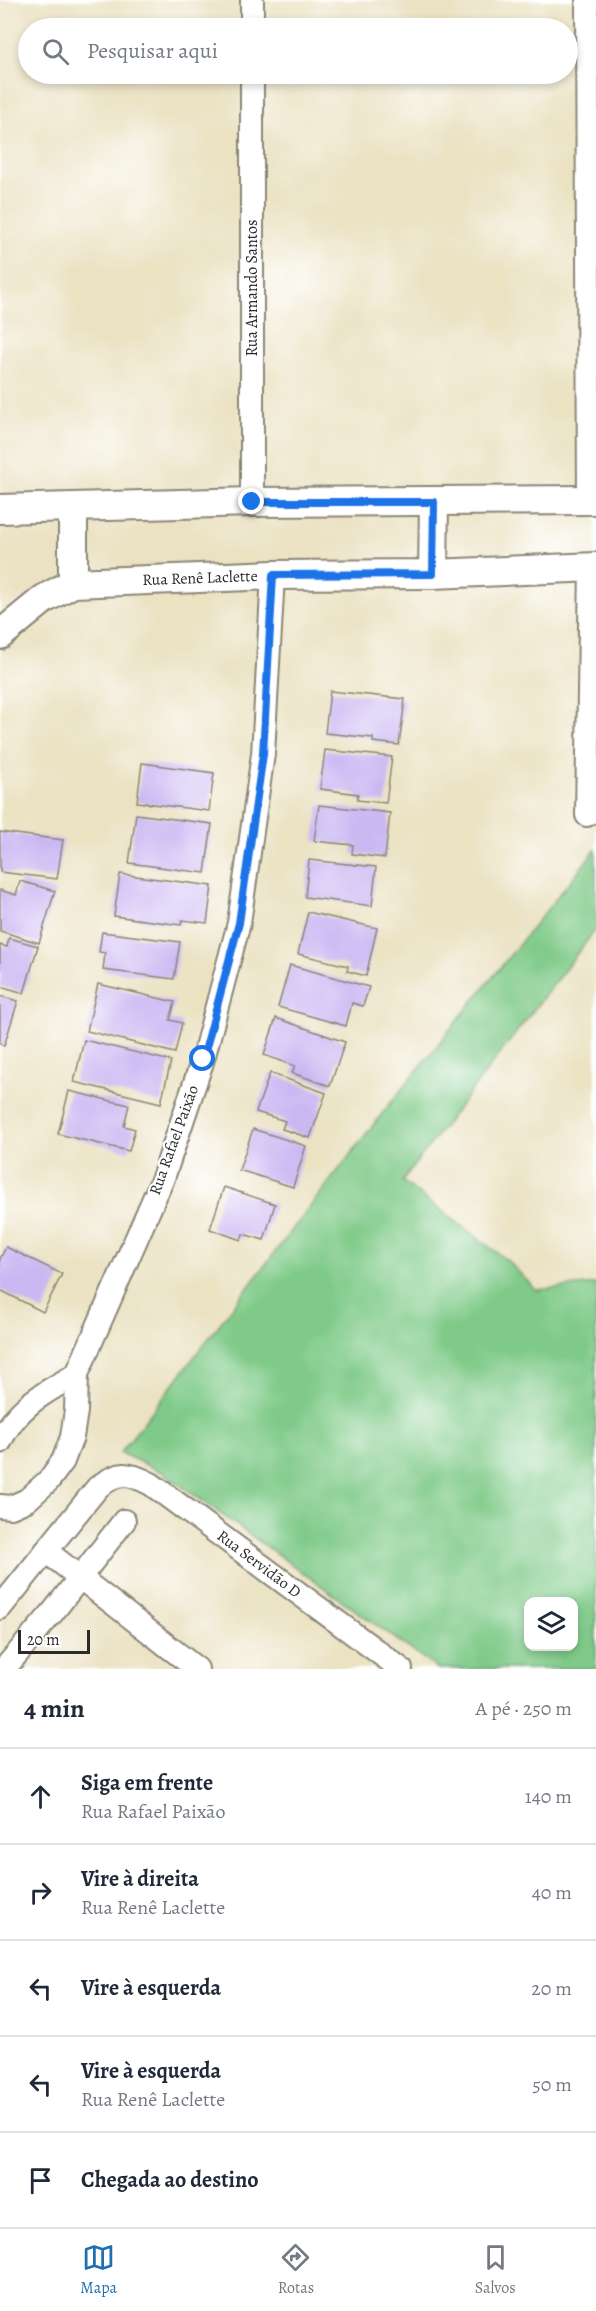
<!DOCTYPE html>
<html lang="pt">
<meta charset="utf-8">
<style>
:root{--surface:#fff;--page:#f6f6f7;--text:#1f2937;--muted:#747a83;--line:#e0e1e3;--accent:#1f6fb2}
body{margin:0;font-family:Alegreya,serif;background:var(--page);color:var(--text)}
.controls{position:absolute;right:18px;bottom:18px;display:grid;overflow:hidden;border-radius:12px;box-shadow:0 3px 9px #0003}
.controls button{width:54px;height:54px;display:grid;place-items:center;padding:0;border:0;border-bottom:2px solid var(--line);background:var(--surface);color:var(--text);font:30px sans-serif}
.scale{position:absolute;left:18px;bottom:15px;width:72px;box-sizing:border-box;padding-left:6px;border:3px solid #2b2b2b;border-top:0;font-size:16px;line-height:21px;white-space:nowrap;color:#2b2b2b;-webkit-text-stroke:4px #fff;paint-order:stroke}
.stop{position:absolute;width:18px;height:18px;margin:-14px;border:4px solid #1a73e8;border-radius:50%;background:#fff}
.stop.end{background:#1a73e8;border-color:#fff;box-shadow:0 2px 6px #0008}
.list{margin:0;padding:0;list-style:none}
h2{display:flex;justify-content:space-between;align-items:center;height:78px;margin:0;padding:0 24px;font-size:26px}
h2 small{font-size:20px;font-weight:400;color:var(--muted)}
.list li{display:grid;grid-template-columns:39px 1fr auto;gap:18px;align-items:center;box-sizing:border-box;height:96px;padding:0 24px;border-top:2px solid var(--line)}
.list b{display:block;font-size:22px;white-space:nowrap}
.list p{margin:0;font-size:20px;white-space:nowrap;color:var(--muted)}
.list em{font-size:20px;font-style:normal;color:var(--muted)}
.icon{flex:none;width:33px;height:33px;fill:none;stroke:currentColor;stroke-width:2;stroke-linecap:round;stroke-linejoin:round}
.map{position:relative;flex:none;width:596px;height:1669px;overflow:hidden}
.search{position:absolute;background:var(--surface);box-shadow:0 3px 9px #0003;left:18px;right:18px;top:18px;height:66px;display:flex;align-items:center;gap:15px;box-sizing:border-box;padding:0 21px;border-radius:33px;color:var(--muted);font-size:22px}
.sheet{height:558px;background:var(--surface)}
nav{display:flex;justify-content:space-around;align-items:center;box-sizing:border-box;height:84px;border-top:2px solid var(--line);background:var(--surface);font-size:16px;color:var(--muted)}
nav a{display:grid;justify-items:center;gap:3px}
nav .on{color:var(--accent)}
.map>svg:first-child{display:block}
.green{fill:#7fca88;stroke:#557a5a;stroke-width:1.5;fill-rule:evenodd}
.building{fill:#cab8f3}
.lines{fill:none;stroke-linecap:round;stroke-linejoin:round}
.minor-casing{stroke:#8b8676;stroke-width:26}
.tertiary-casing{stroke:#8b8676;stroke-width:32}
.minor{stroke:#fff;stroke-width:22}
.tertiary{stroke:#fff;stroke-width:28}
.route{stroke:#1a73e8;stroke-width:8}
.labels{text-anchor:middle;dominant-baseline:central;stroke-width:4.5;stroke-linejoin:round;paint-order:stroke}
.street-label{font-size:16px;fill:#2b2b2b;stroke:#fff}
</style>
<div class="map">
<svg width="596" height="1669" viewBox="0 0 596 1669">
<rect width="100%" height="100%" fill="#fff"/>
<filter id="ink" filterUnits="userSpaceOnUse"><feTurbulence type="fractalNoise" baseFrequency=".0167" numOctaves="2"/><feDisplacementMap in="SourceGraphic" scale="12" xChannelSelector="R" yChannelSelector="G"/><feConvolveMatrix kernelMatrix="1 2 1 2 8 2 1 2 1" color-interpolation-filters="sRGB"/></filter>
<filter id="wash" filterUnits="userSpaceOnUse"><feTurbulence type="fractalNoise" baseFrequency=".008" numOctaves="4" result="noise"/><feDisplacementMap in="SourceGraphic" scale="24" xChannelSelector="R" yChannelSelector="G"/><feGaussianBlur stdDeviation="1.35" result="paint"/><feColorMatrix in="noise" values="0 0 0 0 0 0 0 0 0 0 0 0 0 0 0 0 0 1.4 0 .05"/><feComposite in="paint" operator="in"/></filter>
<g filter="url(#wash)">
<rect width="100%" height="100%" fill="#ebe2c2"/>
<path class="green" d="M596,849V929L402,1181L508,1261L536,1290L596,1284V1669H438L162,1472L120,1453L381,1115ZM528,1602H574V1646H528Z"/>
<g id="blocks">
<g class="building">
<polygon points="330,691 405,699 399,745 373,742 373,738 325,733"/>
<polygon points="325,750 392,757 386,803 357,800 358,794 320,789"/>
<polygon points="142,763 214,773 209,811 137,802"/>
<polygon points="319,805 390,813 385,858 352,854 353,845 314,841"/>
<polygon points="136,814 212,824 205,873 129,863"/>
<polygon points="0,832 63,840 57,879 0,872"/>
<polygon points="309,860 376,867 372,906 305,897"/>
<polygon points="120,874 212,886 207,923 182,920 181,925 114,916"/>
<polygon points="20,881 55,891 39,943 0,931 0,890 16,895"/>
<polygon points="308,912 377,928 366,976 347,971 348,966 298,954"/>
<polygon points="102,932 180,942 174,979 103,970 105,953 99,952"/>
<polygon points="9,938 38,946 24,993 0,986 0,945 7,947"/>
<polygon points="290,965 369,987 363,1006 352,1003 346,1026 278,1007"/>
<polygon points="98,984 175,1002 170,1020 182,1023 175,1053 87,1031"/>
<polygon points="0,996 18,1001 4,1046 0,1044"/>
<polygon points="276,1018 345,1042 330,1086 292,1073 295,1066 264,1055"/>
<polygon points="84,1040 171,1061 161,1103 74,1082"/>
<polygon points="270,1073 326,1093 310,1138 282,1129 285,1121 256,1112"/>
<polygon points="69,1091 129,1105 124,1126 135,1129 129,1151 58,1134"/>
<polygon points="253,1129 306,1146 293,1187 239,1170"/>
<polygon points="224,1187 275,1204 264,1240 243,1234 241,1240 210,1229"/>
<polygon points="6,1247 62,1274 43,1312 0,1290 0,1259"/>
</g>
</g>
</g>
<g filter="url(#ink)">
<use href="#blocks" fill-opacity="0" stroke="#8b8676" stroke-width="1.5"/>
<g class="lines">
<defs>
<g id="minor">
<polyline points="252,0 252,28"/>
<polyline points="587,0 589,500"/>
<polyline points="252,74 252,502"/>
<polyline points="587,815 591,567"/>
<path d="M0,1442C16,1407 45,1392 77,1374"/>
<polyline points="0,1506 11,1507 27,1500 49,1480 63,1461 72,1437 76,1411 77,1374 163,1178 203,1059 239,923 263,754 273,575"/>
<polyline points="46,1551 197,1669"/>
<path d="M0,1608L98,1487C119,1471 128,1472 151,1484L401,1669"/>
<polyline points="4,1669 53,1612 124,1521"/>
</g>
<g id="tertiary">
<polyline points="73,507 73,583"/>
<polyline points="0,509 252,502 596,500"/>
<polyline points="433,574 434,502"/>
<polyline points="0,635 44,599 73,583 273,575 433,574 596,567"/>
</g>
</defs>
<use href="#minor" class="minor-casing"/>
<use href="#tertiary" class="tertiary-casing"/>
<use href="#minor" class="minor"/>
<use href="#tertiary" class="tertiary"/>
</g>
</g>
<g class="lines" filter="url(#ink)">
<polyline class="route" points="203,1059 239,923 263,754 273,575 433,574 434,502 252,502"/>
</g>
<g class="labels">
<g class="street-label">
<text transform="translate(252 288) rotate(-90)">Rua Armando Santos</text>
<text transform="translate(200 578) rotate(-2)">Rua Renê Laclette</text>
<text transform="translate(174 1140) rotate(-70)">Rua Rafael Paixão</text>
<text transform="translate(259 1564) rotate(37)">Rua Servidão D</text>
</g>
</g>
</svg>
<div class="controls">
<button><svg class="icon" aria-label="layers" viewBox="0 0 24 24"><path d="M12 4l9 5-9 5-9-5zM3 14l9 5 9-5"/></svg></button>
</div>
<div class="scale">20 m</div>
<div class="stop" style="left:203px;top:1059px"></div>
<div class="stop end" style="left:252px;top:502px"></div>
<div class="search"><svg class="icon" aria-label="search" viewBox="0 0 24 24"><circle cx="10" cy="10" r="6"/><path d="M15 15l6 6"/></svg>Pesquisar aqui</div>
</div>
<section class="sheet">
<h2>4 min<small>A pé · 250 m</small></h2>
<ul class="list">
<li><svg class="icon" aria-label="ahead" viewBox="0 0 24 24"><path d="M12 20V5M6 11l6-6 6 6"/></svg><div><b>Siga em frente</b><p>Rua Rafael Paixão</p></div><em>140 m</em></li>
<li><svg class="icon" aria-label="right" viewBox="0 0 24 24"><path d="M7 20v-9h11M14 6l5 5-5 5"/></svg><div><b>Vire à direita</b><p>Rua Renê Laclette</p></div><em>40 m</em></li>
<li><svg class="icon" aria-label="left" viewBox="0 0 24 24"><path d="M17 20v-9H6M10 6l-5 5 5 5"/></svg><div><b>Vire à esquerda</b></div><em>20 m</em></li>
<li><svg class="icon" aria-label="left" viewBox="0 0 24 24"><path d="M17 20v-9H6M10 6l-5 5 5 5"/></svg><div><b>Vire à esquerda</b><p>Rua Renê Laclette</p></div><em>50 m</em></li>
<li><svg class="icon" aria-label="arrive" viewBox="0 0 24 24"><path d="M6 21V4h12l-3 4 3 4H6"/></svg><div><b>Chegada ao destino</b></div></li>
</ul>
</section>
<nav>
<a class="on"><svg class="icon" aria-label="map" viewBox="0 0 24 24"><path d="M3 6l6-2 6 2 6-2v14l-6 2-6-2-6 2zM9 4v14M15 6v14"/></svg>Mapa</a>
<a><svg class="icon" aria-label="directions" viewBox="0 0 24 24"><path d="M12 3l9 9-9 9-9-9zM9 14v-3h6M13 9l2 2-2 2"/></svg>Rotas</a>
<a><svg class="icon" aria-label="saved" viewBox="0 0 24 24"><path d="M7 4h10v16l-5-4-5 4z"/></svg>Salvos</a>
</nav>
